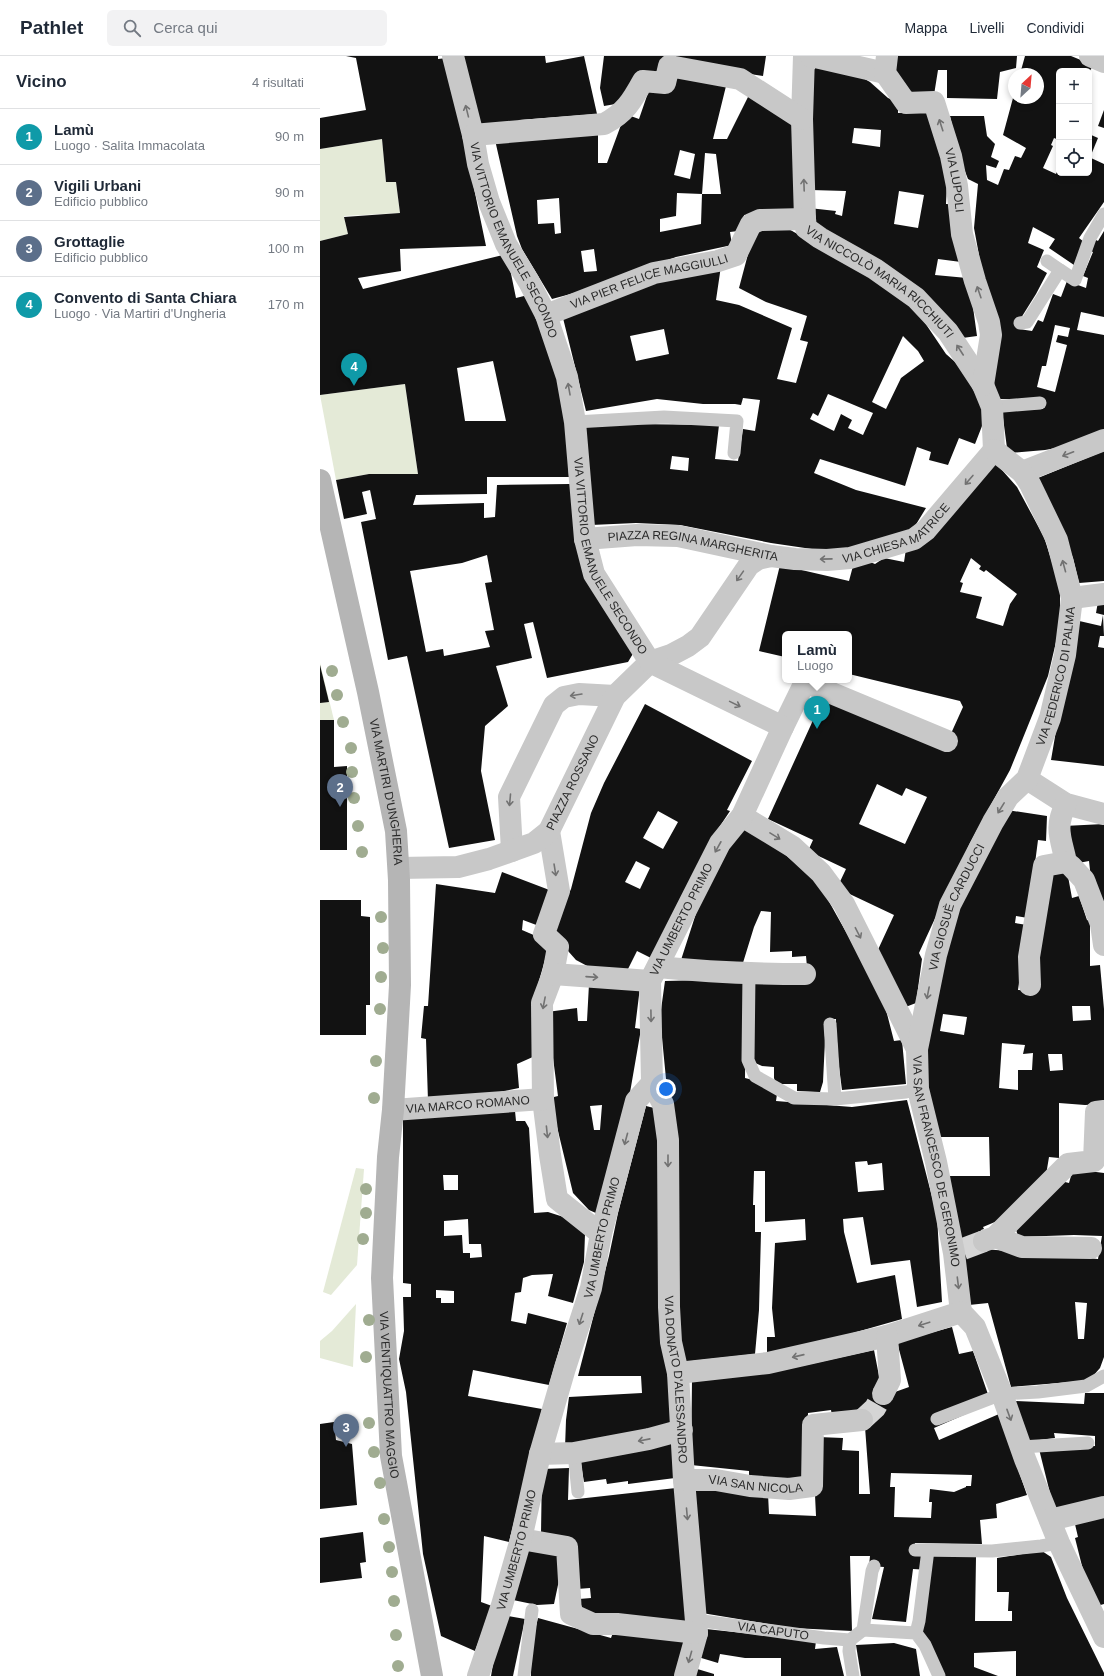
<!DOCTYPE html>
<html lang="it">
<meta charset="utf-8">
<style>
:root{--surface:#fff;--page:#f2f2f3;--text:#1f2937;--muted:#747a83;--line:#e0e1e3;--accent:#ed2347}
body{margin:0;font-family:Helvetica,sans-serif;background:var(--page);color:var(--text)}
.controls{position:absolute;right:12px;top:12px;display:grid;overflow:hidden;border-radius:6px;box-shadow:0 2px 6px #0003}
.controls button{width:36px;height:36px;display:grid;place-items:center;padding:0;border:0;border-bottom:1px solid var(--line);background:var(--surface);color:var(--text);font:20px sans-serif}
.compass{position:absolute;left:688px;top:12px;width:36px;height:36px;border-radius:50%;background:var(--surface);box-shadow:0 2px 6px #0003;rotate:26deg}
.you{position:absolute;left:346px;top:1033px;width:14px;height:14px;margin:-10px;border:3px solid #fff;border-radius:50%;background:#1a73e8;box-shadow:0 0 0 6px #1a73e833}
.badge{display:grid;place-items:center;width:26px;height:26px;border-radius:50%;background:var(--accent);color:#fff;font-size:13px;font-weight:700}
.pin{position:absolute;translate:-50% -33px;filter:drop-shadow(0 1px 2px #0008)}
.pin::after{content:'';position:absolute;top:21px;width:14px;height:12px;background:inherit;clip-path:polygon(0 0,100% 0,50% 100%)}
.popup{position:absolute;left:462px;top:575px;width:70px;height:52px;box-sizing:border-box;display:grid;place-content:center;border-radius:6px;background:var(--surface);filter:drop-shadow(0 1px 3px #0005);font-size:13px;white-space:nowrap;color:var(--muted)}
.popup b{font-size:15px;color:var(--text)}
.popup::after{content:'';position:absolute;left:50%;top:100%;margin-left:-8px;border:8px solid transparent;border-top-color:var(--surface)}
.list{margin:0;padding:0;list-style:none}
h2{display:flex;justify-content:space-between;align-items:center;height:52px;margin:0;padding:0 16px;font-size:17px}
h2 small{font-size:13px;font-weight:400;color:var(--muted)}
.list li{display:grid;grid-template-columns:26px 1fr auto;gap:12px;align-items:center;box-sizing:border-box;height:56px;padding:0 16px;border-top:1px solid var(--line)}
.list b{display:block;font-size:15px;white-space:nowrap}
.list p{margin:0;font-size:13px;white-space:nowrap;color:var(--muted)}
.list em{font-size:13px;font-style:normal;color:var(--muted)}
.icon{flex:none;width:22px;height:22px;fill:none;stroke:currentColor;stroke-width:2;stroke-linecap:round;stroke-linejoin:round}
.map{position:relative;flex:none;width:784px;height:1620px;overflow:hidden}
header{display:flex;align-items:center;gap:24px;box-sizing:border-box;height:56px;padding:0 20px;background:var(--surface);border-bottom:1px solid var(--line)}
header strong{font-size:19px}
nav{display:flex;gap:22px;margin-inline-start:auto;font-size:14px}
.search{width:280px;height:36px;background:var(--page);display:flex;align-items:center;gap:10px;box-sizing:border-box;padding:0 14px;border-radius:6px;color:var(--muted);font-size:15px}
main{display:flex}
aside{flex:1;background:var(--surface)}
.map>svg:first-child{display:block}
.green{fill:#e4ead7}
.building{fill:#121212;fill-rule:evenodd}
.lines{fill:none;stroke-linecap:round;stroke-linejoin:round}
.street-tunnel{stroke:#d5d5d5;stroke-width:22;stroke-dasharray:22 11;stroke-linecap:butt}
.lane{stroke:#c8c8c8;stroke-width:13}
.street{stroke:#c8c8c8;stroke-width:22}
.secondary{stroke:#b5b5b5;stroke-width:22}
.tree{fill:#a0ac91}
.oneway{stroke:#727272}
.labels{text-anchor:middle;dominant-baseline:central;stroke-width:4;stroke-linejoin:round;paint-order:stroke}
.street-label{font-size:12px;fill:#2b2b2b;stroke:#fff}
</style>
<header>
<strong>Pathlet</strong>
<div class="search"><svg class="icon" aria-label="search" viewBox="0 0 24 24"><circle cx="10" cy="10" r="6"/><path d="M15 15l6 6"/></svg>Cerca qui</div>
<nav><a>Mappa</a><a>Livelli</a><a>Condividi</a></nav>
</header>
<main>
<aside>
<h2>Vicino<small>4 risultati</small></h2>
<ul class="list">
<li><span class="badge" style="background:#0f9aa8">1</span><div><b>Lamù</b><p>Luogo · Salita Immacolata</p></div><em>90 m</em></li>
<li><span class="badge" style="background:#5c6f8a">2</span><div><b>Vigili Urbani</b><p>Edificio pubblico</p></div><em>90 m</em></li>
<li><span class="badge" style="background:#5c6f8a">3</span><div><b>Grottaglie</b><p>Edificio pubblico</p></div><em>100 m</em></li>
<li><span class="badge" style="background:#0f9aa8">4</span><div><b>Convento di Santa Chiara</b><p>Luogo · Via Martiri d'Ungheria</p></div><em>170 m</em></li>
</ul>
</aside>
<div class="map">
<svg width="784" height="1620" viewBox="0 0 784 1620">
<rect width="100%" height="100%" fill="#fff"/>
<g class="green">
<polygon points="62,83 66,126 76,126 80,157 24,160 28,178 0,185 0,93"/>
<polygon points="85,328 98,418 49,418 16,424 0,339"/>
<polygon points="0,607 14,664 0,664"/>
<polygon points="36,1112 44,1113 37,1209 11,1239 3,1236"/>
<polygon points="36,1248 33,1311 0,1302 0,1285 12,1275"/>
</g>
<g class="building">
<path d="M26,0H118V3L127,2L166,190L80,193L81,215L38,222L43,233L187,198L196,242L208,239L244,332L249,421H167V438L96,439L93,449L164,447V462L175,461L177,429L250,428L314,596L308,606L227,622L213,566L204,568L212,602L176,610L188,650L165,670L161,715L175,784L129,792L87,600L68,604L41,466L56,463L50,434L42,436L47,458L24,463L16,424L49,418H98L85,328L0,339V185L28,178L24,161L80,157L76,126H66L62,83L0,93V62L46,54L36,2ZM173,305L186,365H145L137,312ZM167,499L172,526L165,527L174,574L165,575L170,591L124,600L123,593L106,596L90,515L142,507Z"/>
<polygon points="139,0 225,0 226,7 264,0 277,58 199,64 196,70 161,73"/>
<polygon points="284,0 446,0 443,20 345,5 343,17 318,15 307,46 284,50 280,32"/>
<polygon points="573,0 697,0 696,12 680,16 677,43 627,42 627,14 618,14 614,39 591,39 572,22"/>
<path d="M705,0H751L773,9L770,15H739V71L738,74L739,75V84L734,82L731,89L733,90L723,112L736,118L739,111V117H769V105L771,102L784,108V146L759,182L764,186L754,209L729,192L735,183L713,171L708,187L724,194L717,211L727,217L716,238L701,262L699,273L712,275L718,264L723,266L733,238L741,241L747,225L766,232L768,222L763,220L773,196L768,194L774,183L778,185L784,175V261L761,256L757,274L784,279V376L747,390L725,394L690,397L687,392L682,354L723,353L724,343H675L659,199L654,172L658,128L648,123L639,100L630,60H664L667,80L675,88L671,101L679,105L676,112L666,109L667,124L678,129L684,113L689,114L695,100L701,102L706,92L683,79L693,42H718V18H700ZM735,269L750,272L748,281L738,279L736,286L747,289L735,336L717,331L722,310H726Z"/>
<path d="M498,9L536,18L550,26L568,42L578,46V57L593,56L609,53L627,124L626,148H632L641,206L618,203L615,219L647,222L652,244L657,280L635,283L495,171L489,152L516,155L515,158L522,160L526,135L491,134V17ZM534,72L561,74L560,91L532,87ZM579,135L604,139L598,172L574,168Z"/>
<path d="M355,15L407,26L393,83H407L429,39L476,71L478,153L424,159L426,174L410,176L412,189L356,201L269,233L232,243L202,193L197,180L175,84L278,75V107H287L305,58L319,63L330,31ZM360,94L375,98L370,123L354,119ZM385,97L396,98L401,138H382ZM357,137L382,138L381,168L340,176V163L356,160ZM239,142L241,177L235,178L234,167L218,168L217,144ZM274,193L277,215L264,216L261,195Z"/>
<polygon points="784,54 784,72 778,70"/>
<polygon points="769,78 778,82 771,99 769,98"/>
<path d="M436,168L465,171L533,209L597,255L626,298L651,320L663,356L662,370L655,388L639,382L628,409L609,404L611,396L597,391L585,430L500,403L494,417L536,434L606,452L592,475L519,497L451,487L360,469L316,467L271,469L262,370L305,368L399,369L395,403L418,405L423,373L435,375L440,344L423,342L421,349L415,348H383L337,343L266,355L242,258L328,228L401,210L396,244L419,249L472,272L457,323L476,327L488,286L480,284L487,260L446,246L419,232ZM344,273L349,298L316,305L310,280ZM583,280L598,295L604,305L581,322L566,353L552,346ZM508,338L553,357L543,379L528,372L532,364L521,358L514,375L490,363L493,357L498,360ZM352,400L369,402L368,415L350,413Z"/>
<polygon points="784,395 784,525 759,527 753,502 718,422"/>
<path d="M674,405L697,431L724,481L740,531V569L728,620L690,714L650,787L599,897L602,903L596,947L583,952L556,898L574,859L517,832L526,813L488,795L493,784L448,763L505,638L624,693L643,651L640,645L529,618V578H465V601L439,595L460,509L529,525L533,510L550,506L555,508L564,502L584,506L586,493ZM651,502L661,510L659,513L664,516L666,514L697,538L690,548L683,570L656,562L662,541L640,536L643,527L640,526ZM557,728L582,740L586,732L607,741L585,788L539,768Z"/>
<polygon points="779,540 784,540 784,559 776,557"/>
<polygon points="783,559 784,580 780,580 778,591 784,592 784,710 731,704 755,564 781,570"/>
<polygon points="0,609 9,646 0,647"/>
<path d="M325,648L432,705L407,754L410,755L394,779L331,902L317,895L307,915L271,912L256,904L233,878L241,855L251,833L271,757L284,727ZM338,755L358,766L343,793L323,782ZM316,805L330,812L320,833L305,826Z"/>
<polygon points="0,664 14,664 14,711 27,710 27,794 0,794"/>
<path d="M687,754L727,760L726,785L718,784L708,862L696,860L695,867L707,869L698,934L719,935L716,894L728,816L747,815L752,842L759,840L767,864L770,865V910L780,909L784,953V1048L765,1049L739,1047V1102L729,1101L726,1119L682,1163L663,1171L664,1173L661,1174L665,1193L778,1203L782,1180L754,1179L698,1181L695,1169L741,1125L749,1127L753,1113L784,1117V1301L780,1312L773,1320L763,1325L691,1331L668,1247L649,1249L627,1120H670L669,1081H613L604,1007L624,881ZM752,950H770L771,964L753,965ZM623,958L647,961L644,979L620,975ZM682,987L705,989L703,998L713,997L712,1014H698V1034L679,1032ZM728,998H742L743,1014L730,1015ZM755,1246L767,1247L764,1283H758Z"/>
<polygon points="426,766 498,826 535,892 565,950 574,985 582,984 586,1028 522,1034 515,980 516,963 506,963 503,1026 500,1036 477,1035 477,1028 456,1028 454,1022 454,1011 442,1010 433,1006 433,924 488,922 486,900 472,901 472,895 450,896 451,856 441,855 434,871 422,910 361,904 380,845 388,825"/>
<polygon points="784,768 784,853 778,854 775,822 771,823 769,805 753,808 744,770"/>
<polygon points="182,816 232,835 219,870 203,864 202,874 230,886 217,932 215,1000 197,1008 199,1032 180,1036 108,1045 106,983 101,982 104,950 108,950 116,828 175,837"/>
<polygon points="0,844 41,844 41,860 50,861 50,949 46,949 46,979 0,979"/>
<path d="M426,923L425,1022L433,1024L457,1038L456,1045L532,1051L587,1044L617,1160L622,1246L597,1251L590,1204L551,1209L543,1161L523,1163L524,1176L537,1227L575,1219L582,1263L470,1295L447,1299V1281H455L452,1252L455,1187L486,1184L485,1163L445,1166V1115H434L433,1149H435V1176H441L439,1254L435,1298L363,1306L356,1278L355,1088L356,1065L350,1064L340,961L345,925ZM547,1105L548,1109L562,1107L564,1134L538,1136L535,1106Z"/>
<path d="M269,928L320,931L315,972L321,973L299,1100L285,1161L269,1154L253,1137L230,1042L238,1040L227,956L257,952L258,965H267ZM282,1049L280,1074H274L270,1050Z"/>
<polygon points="326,1050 338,1053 356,1370 245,1392 246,1364 249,1341 322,1337 321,1320 258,1320 289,1200 298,1157"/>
<path d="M195,1055L196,1065H205L209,1072L214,1157L228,1156L256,1165L265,1178L264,1206L253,1247L228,1240L233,1218L212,1219L203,1222L201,1236L195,1237L191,1265L206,1268L208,1257L247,1267L229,1329L153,1314L148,1340L222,1353L189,1486L164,1480L161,1546L172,1550L155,1595L121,1580L103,1498L86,1336L79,1303L84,1275L83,1241H91V1228L83,1227V1060ZM123,1119H138V1134H124ZM148,1163L149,1188H161L162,1201L150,1202V1197H143L142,1179L124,1180V1165ZM116,1234L134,1235V1247H121V1242H116Z"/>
<path d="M632,1271L639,1298L653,1295L671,1347L614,1372L619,1384L679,1358L707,1439L676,1448L677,1462L660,1464L662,1488L595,1487V1494L656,1501L655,1565H692V1555H688L689,1536H677V1502L722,1495L731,1501L747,1542L784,1617V1620H696V1595L654,1597V1611L678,1620H624L602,1579L610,1514L593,1513L586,1566L552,1563L564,1511L549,1510L550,1500H530L532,1575L473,1572L382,1557L371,1430L448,1438L449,1458L496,1460L495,1439L498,1381L523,1382L522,1394L539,1395V1438H550L545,1371L512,1359L511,1354L488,1357L487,1397L484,1425L429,1424V1415L371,1409L372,1324L463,1314L554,1294L559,1320L575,1336L589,1331L577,1286ZM571,1417L652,1419L651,1430H646V1431L634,1436L610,1433L609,1446H612L611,1462L574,1461L575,1431H570Z"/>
<polygon points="765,1337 784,1337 784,1446 735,1457 719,1393 775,1390 775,1380 734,1377 735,1382 704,1386 695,1345 764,1348"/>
<polygon points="14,1366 16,1384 32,1388 37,1449 0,1453 0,1368"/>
<polygon points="353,1387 355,1422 308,1428 308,1425 287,1428 286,1423 264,1426 260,1402"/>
<polygon points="249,1412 248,1444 356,1432 369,1569 265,1560 259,1543 271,1542 270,1532 257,1533 250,1483 221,1478 222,1413"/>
<polygon points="784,1456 784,1548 777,1550 768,1532 761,1506 755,1482 758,1481 754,1464"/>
<polygon points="43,1476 46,1506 40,1507 42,1522 0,1527 0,1482"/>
<polygon points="205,1490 239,1498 243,1505 234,1548 217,1549 193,1544"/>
<polygon points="188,1560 205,1563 193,1620 171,1620 175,1597"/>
<polygon points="218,1562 291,1582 294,1574 365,1584 356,1620 211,1620 211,1590"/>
<polygon points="386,1573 496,1585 495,1593 517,1591 524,1620 461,1620 461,1602 425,1602 400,1598 398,1607 378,1601"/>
<polygon points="574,1587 596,1593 600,1620 541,1620 536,1589"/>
<polygon points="374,1612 394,1618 394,1620 371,1620"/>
</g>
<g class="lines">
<g class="street-tunnel">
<polyline points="643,1193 664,1185"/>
<polyline points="542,1364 555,1352 563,1338"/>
</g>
<g class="lane">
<polyline points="727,205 740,214"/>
<polyline points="700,267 707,266 740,214 755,224 770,182 784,158"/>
<polyline points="672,351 720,347"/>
<polyline points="255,366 344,361 417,365 414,397"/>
<polyline points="429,918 428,1004 435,1020 474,1042 515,1043 586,1036 598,1033"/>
<polyline points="510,968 515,1043"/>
<polyline points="617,1363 682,1338 718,1336 766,1330 784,1320"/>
<polyline points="701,1391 768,1387"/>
<polyline points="254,1397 258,1436"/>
<polyline points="595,1494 672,1495 721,1490 739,1487"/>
<path id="s1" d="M376,1564L504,1582L530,1584L543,1574L552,1515L554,1510"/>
<polyline points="543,1574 596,1577 605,1589 619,1620"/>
<polyline points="596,1577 599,1565 608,1494"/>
<polyline points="530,1584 529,1595 533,1620"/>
<polyline points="204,1620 212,1554"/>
</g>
<g class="street">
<path id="s2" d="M133,0L153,79L158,108L169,146L186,188L209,226L226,259L247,321L255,366L265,483L274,518L330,606"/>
<path id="s3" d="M484,0L482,63L485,163L486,172L500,182L555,213L596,242L628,276L663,329L672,351L674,394"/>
<polyline points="491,0 565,17"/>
<path id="s4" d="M567,0L565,17L586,47L614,46L631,100L637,130L642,178L655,225L669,266L671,279L663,329"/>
<polyline points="770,0 784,6"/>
<path d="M153,79L284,68C305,57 312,45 323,25L345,27L349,10L420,23L482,63"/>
<path id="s5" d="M226,259L334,217L398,205L416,199L431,168L440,164L485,163"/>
<polyline points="702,416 784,384"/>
<path id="s6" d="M265,483L317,479L358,480L451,500L475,503L507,504L530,502L594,483L606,474L674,394"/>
<polyline points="752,542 784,538"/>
<polyline points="463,671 485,626 627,685"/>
<polyline points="707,723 746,748 784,758"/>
<path d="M746,748C734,772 741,782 746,806L751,810L764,824L781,868L784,889"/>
<path id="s7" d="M422,760L473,791L501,817L524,848L597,993L598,1033L616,1106L634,1197L641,1256L655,1271L682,1338L705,1403L739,1487L784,1581"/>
<polyline points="229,775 239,835 224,878 238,891 233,918 222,947 223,1043 230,1099 237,1143 281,1178"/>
<polyline points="192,795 189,741 234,649 244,641 259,638 295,640"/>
<path id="s8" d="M79,812L138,811L169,803L214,787L229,775L295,640L330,606L351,599L368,590L380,581L429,509L438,503L451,500"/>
<path d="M338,911C387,916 435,918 485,918"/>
<polyline points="233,918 330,925"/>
<polyline points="710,929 709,901 724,810 746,806"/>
<path id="s9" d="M597,993L616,899L630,849L673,766L688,741L707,723L730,662L745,599L752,542L737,484L710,428L702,416L674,394"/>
<path id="s10" d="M332,1027L343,1048L348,1084L349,1251L351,1286L358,1317L364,1424L377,1577L365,1620"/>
<path id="s11" d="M73,1054L223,1043"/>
<polyline points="675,1181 702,1191 771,1192"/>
<polyline points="664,1185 675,1181 748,1108 774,1105 776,1056 784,1055"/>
<polyline points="358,1317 448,1307 567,1280 641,1256"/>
<polyline points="563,1338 570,1324 567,1280"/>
<polyline points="220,1398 254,1397 329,1383 362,1374"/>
<path id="s12" d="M364,1424H396L430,1430L469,1433L492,1430L493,1369L542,1364"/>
<polyline points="730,1464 784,1451"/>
<polyline points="201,1483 247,1491 251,1558 273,1568 297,1568 377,1577"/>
<path id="s13" d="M158,1620L182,1549L201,1483L220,1398L245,1312L271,1232L281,1178L316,1045L332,1027L330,925L400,787L422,760L463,671L330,606"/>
</g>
<path class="secondary" id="s14" d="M0,424L48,636L76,775L79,824L80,929L73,1054L68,1101L62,1222L71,1400L112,1620"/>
</g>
<g class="tree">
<circle cx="12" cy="615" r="6"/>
<circle cx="17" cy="639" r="6"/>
<circle cx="23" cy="666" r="6"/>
<circle cx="31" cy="692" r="6"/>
<circle cx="32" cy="716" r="6"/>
<circle cx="34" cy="742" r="6"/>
<circle cx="38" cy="770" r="6"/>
<circle cx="42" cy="796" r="6"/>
<circle cx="61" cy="861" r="6"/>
<circle cx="63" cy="892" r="6"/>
<circle cx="61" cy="921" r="6"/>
<circle cx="60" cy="953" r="6"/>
<circle cx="56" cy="1005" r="6"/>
<circle cx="54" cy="1042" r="6"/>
<circle cx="46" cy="1133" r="6"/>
<circle cx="46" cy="1157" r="6"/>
<circle cx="43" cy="1183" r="6"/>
<circle cx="49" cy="1264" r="6"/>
<circle cx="46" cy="1301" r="6"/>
<circle cx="49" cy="1367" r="6"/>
<circle cx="54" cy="1396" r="6"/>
<circle cx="60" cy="1427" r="6"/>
<circle cx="64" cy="1463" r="6"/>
<circle cx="69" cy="1491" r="6"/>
<circle cx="72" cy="1516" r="6"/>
<circle cx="74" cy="1545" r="6"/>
<circle cx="76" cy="1579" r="6"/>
<circle cx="78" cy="1610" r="6"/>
</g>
<defs><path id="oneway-shaft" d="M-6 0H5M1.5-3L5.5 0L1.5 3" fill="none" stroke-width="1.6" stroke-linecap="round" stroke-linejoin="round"/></defs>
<g class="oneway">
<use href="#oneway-shaft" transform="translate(147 55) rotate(-104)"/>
<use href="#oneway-shaft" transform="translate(621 69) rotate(-108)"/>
<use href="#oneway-shaft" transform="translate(484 129) rotate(-92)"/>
<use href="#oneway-shaft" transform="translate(659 236) rotate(-109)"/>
<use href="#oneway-shaft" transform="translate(640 294) rotate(-123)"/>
<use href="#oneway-shaft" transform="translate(249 333) rotate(-100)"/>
<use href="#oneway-shaft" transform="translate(748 398) rotate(159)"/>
<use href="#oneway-shaft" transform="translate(649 424) rotate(131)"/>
<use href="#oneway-shaft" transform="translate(506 503) rotate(179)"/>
<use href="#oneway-shaft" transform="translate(744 510) rotate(-105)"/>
<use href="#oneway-shaft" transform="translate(420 520) rotate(125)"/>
<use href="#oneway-shaft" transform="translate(256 639) rotate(171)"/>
<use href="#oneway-shaft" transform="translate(415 648) rotate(26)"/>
<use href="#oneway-shaft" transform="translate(190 744) rotate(95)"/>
<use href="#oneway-shaft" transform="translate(681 752) rotate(122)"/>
<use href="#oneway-shaft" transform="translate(455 780) rotate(32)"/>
<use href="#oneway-shaft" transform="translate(398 791) rotate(119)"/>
<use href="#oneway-shaft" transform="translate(235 814) rotate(81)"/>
<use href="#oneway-shaft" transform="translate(538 877) rotate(63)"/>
<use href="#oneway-shaft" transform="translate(272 921) rotate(4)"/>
<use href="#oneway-shaft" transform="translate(608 937) rotate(101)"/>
<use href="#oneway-shaft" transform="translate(224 947) rotate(101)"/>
<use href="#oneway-shaft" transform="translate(331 960) rotate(89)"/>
<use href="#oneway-shaft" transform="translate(227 1076) rotate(84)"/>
<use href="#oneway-shaft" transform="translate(306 1083) rotate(105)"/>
<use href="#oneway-shaft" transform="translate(348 1105) rotate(90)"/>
<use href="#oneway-shaft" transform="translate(638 1227) rotate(83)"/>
<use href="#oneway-shaft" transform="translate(261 1263) rotate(108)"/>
<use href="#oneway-shaft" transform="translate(604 1268) rotate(162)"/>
<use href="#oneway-shaft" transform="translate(478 1300) rotate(167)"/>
<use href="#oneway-shaft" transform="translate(689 1359) rotate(70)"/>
<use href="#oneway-shaft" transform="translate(324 1384) rotate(169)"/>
<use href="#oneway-shaft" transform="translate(367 1458) rotate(85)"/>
<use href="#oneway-shaft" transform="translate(370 1601) rotate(106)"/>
</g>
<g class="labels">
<g class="street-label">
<text stroke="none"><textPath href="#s4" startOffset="163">VIA LUPOLI</textPath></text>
<text stroke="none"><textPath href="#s2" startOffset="195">VIA VITTORIO EMANUELE SECONDO</textPath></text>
<text stroke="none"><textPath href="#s5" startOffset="109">VIA PIER FELICE MAGGIULLI</textPath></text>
<text stroke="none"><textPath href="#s3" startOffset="264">VIA NICCOLÒ MARIA RICCHIUTI</textPath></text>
<text stroke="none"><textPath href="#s6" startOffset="321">VIA CHIESA MATRICE</textPath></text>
<text stroke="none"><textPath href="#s6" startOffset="109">PIAZZA REGINA MARGHERITA</textPath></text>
<text stroke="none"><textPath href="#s2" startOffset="530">VIA VITTORIO EMANUELE SECONDO</textPath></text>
<text stroke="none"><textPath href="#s9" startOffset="404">VIA FEDERICO DI PALMA</textPath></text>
<text stroke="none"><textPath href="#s8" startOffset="212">PIAZZA ROSSANO</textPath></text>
<text stroke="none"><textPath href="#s14" startOffset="319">VIA MARTIRI D'UNGHERIA</textPath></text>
<text stroke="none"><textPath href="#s9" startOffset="148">VIA GIOSUÈ CARDUCCI</textPath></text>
<text stroke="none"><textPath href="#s13" startOffset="792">VIA UMBERTO PRIMO</textPath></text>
<text stroke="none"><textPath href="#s11" startOffset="75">VIA MARCO ROMANO</textPath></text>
<text stroke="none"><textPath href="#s7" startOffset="413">VIA SAN FRANCESCO DE GERONIMO</textPath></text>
<text stroke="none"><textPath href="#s13" startOffset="456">VIA UMBERTO PRIMO</textPath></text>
<text stroke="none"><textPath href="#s10" startOffset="300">VIA DONATO D'ALESSANDRO</textPath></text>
<text stroke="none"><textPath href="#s14" startOffset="924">VIA VENTIQUATTRO MAGGIO</textPath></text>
<text stroke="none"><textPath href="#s12" startOffset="72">VIA SAN NICOLA</textPath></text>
<text stroke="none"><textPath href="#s13" startOffset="132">VIA UMBERTO PRIMO</textPath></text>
<text stroke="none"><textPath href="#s1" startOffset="78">VIA CAPUTO</textPath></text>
</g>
</g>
</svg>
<div class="controls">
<button>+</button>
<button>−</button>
<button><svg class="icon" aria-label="locate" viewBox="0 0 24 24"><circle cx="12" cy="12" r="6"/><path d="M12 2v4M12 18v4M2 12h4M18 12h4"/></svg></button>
</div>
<svg class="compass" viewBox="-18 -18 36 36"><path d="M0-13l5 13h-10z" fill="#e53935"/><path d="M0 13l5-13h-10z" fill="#747a83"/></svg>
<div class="you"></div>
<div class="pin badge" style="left:497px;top:673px;background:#0f9aa8">1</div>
<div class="popup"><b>Lamù</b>Luogo</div>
<div class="pin badge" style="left:20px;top:751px;background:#5c6f8a">2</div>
<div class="pin badge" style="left:26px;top:1391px;background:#5c6f8a">3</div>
<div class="pin badge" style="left:34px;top:330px;background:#0f9aa8">4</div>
</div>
</main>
